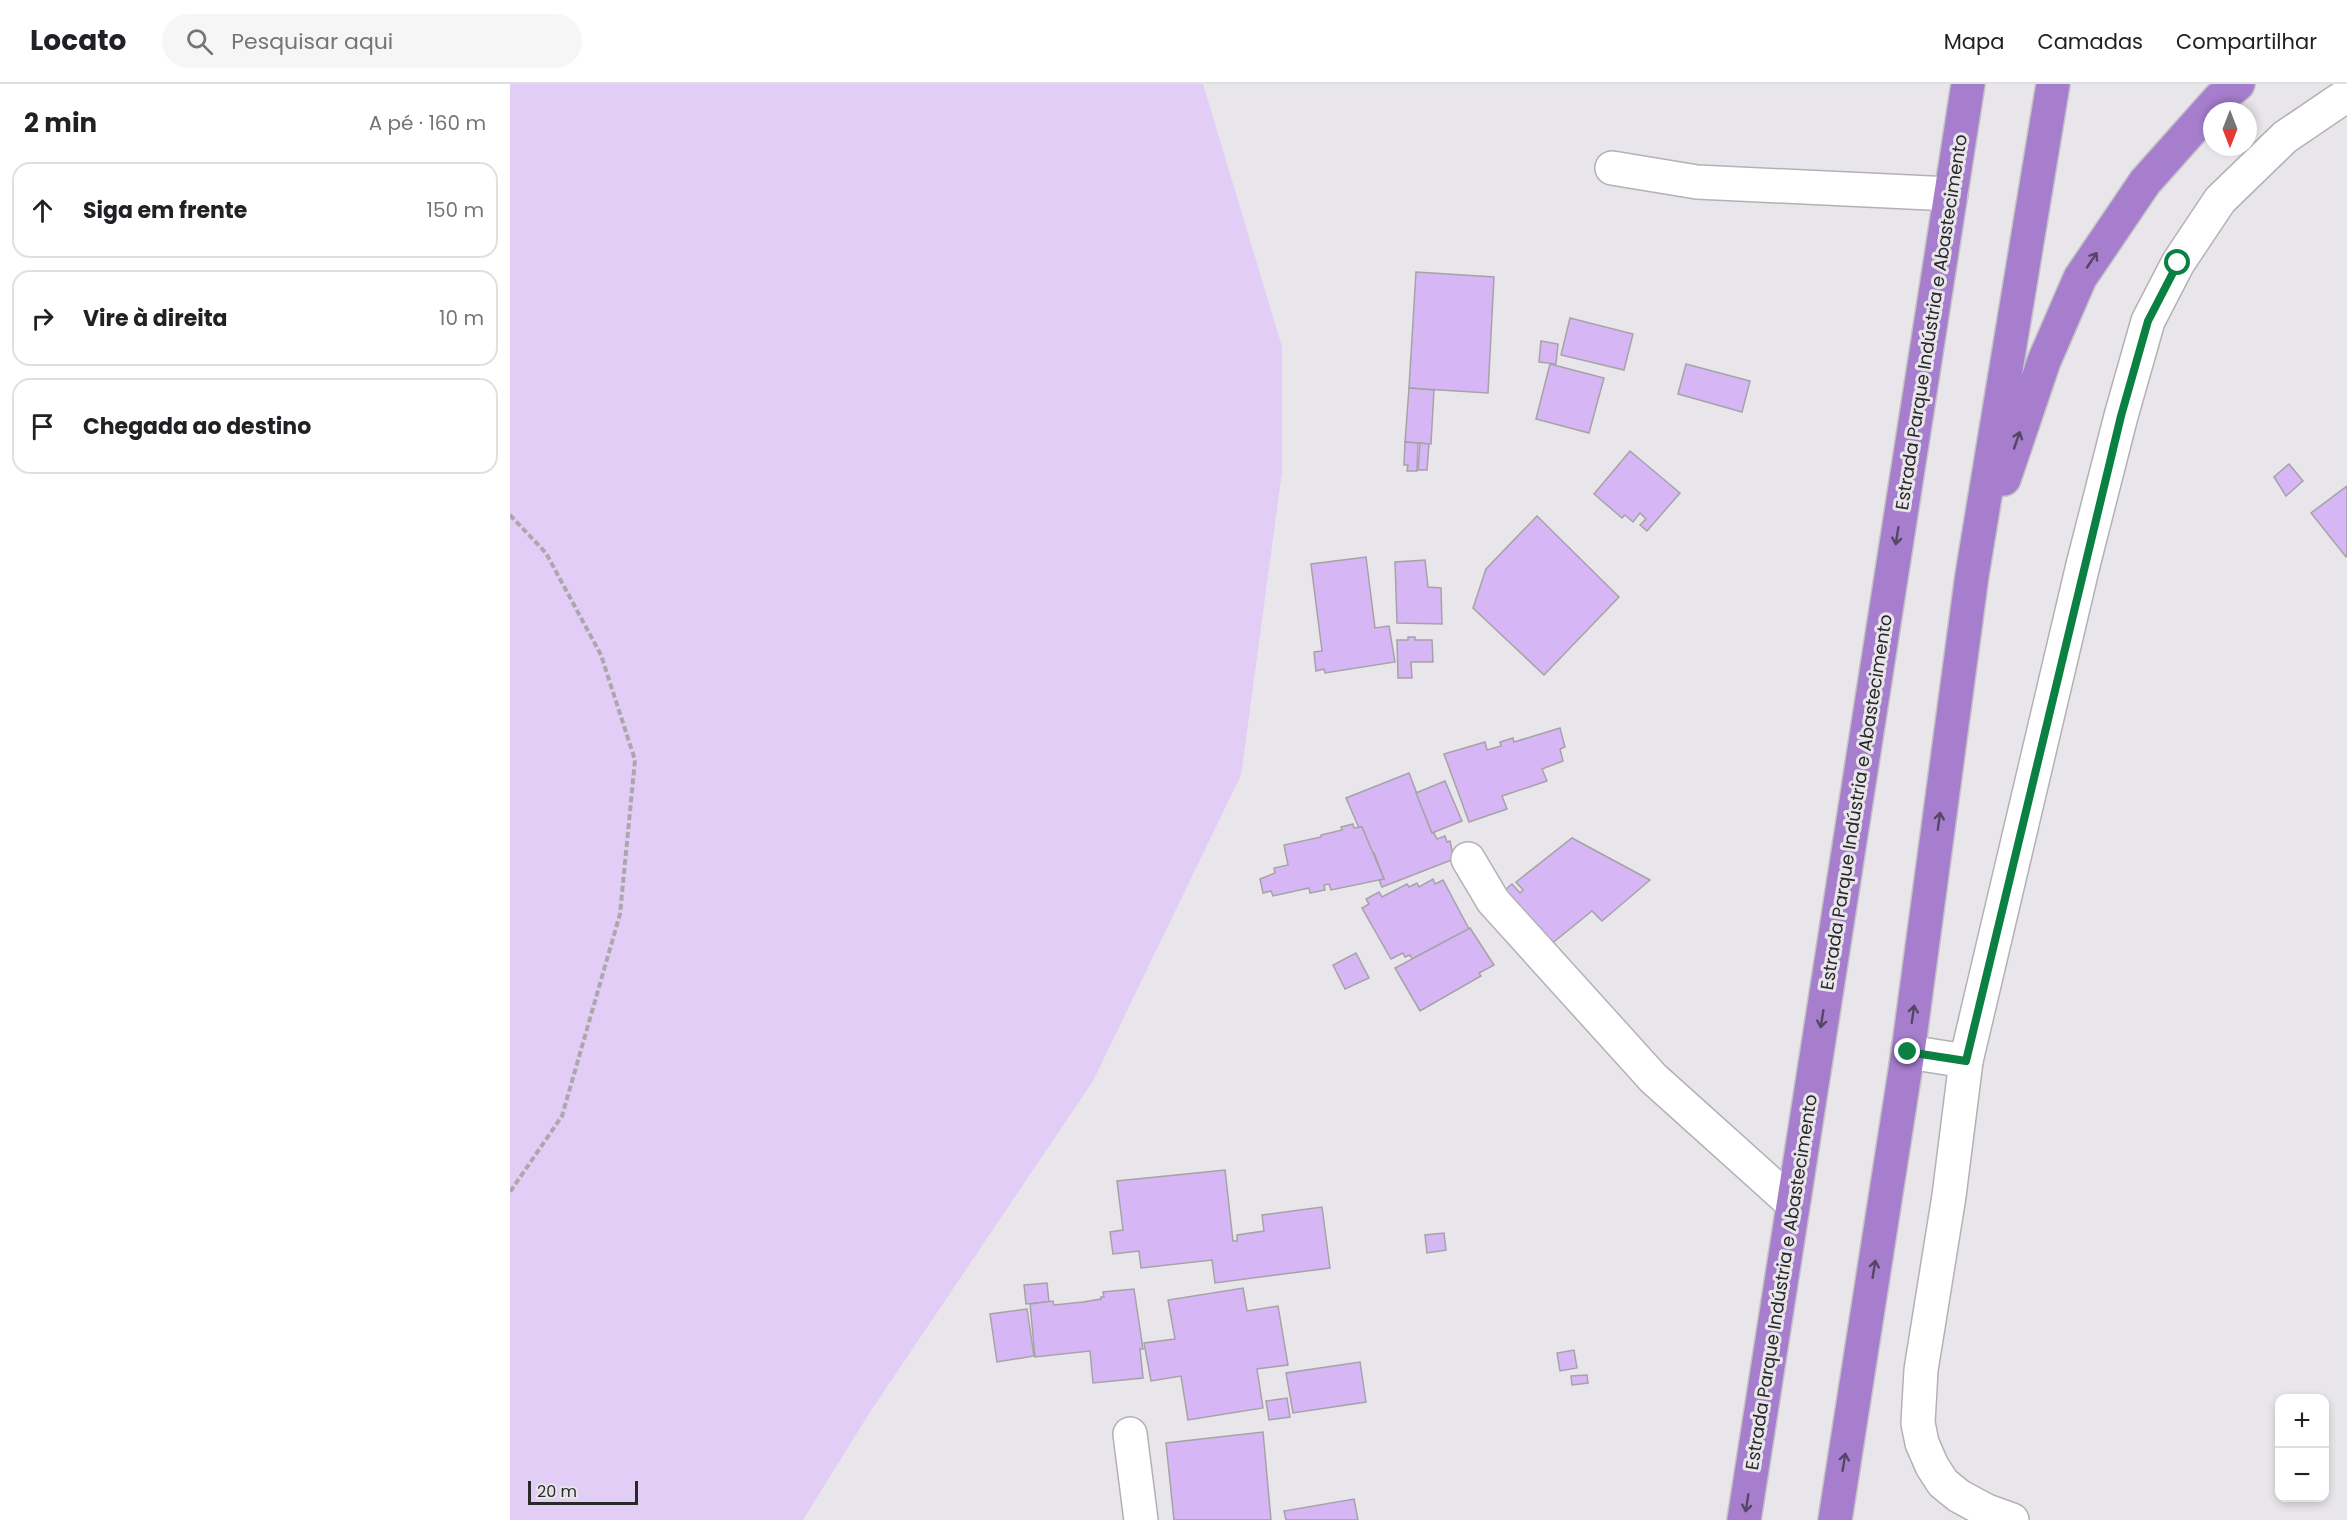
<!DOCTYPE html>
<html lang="pt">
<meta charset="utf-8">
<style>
:root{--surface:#fff;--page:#f6f6f6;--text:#202124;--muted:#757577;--line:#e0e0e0}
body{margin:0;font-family:Poppins,sans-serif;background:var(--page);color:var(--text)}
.controls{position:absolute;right:18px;bottom:18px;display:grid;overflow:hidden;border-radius:12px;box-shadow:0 3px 9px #0003}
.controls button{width:54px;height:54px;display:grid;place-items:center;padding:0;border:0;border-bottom:2px solid var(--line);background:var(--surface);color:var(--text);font:30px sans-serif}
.compass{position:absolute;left:1693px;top:18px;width:54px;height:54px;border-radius:50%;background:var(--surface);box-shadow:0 3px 9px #0003;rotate:180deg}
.scale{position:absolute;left:18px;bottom:15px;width:110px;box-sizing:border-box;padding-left:6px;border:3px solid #29292a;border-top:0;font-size:16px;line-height:21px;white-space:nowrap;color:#29292a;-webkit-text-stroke:4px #e8e6ea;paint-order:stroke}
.stop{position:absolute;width:18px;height:18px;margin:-14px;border:4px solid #0b8043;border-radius:50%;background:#fff}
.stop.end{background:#0b8043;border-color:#fff;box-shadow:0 2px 6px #0008}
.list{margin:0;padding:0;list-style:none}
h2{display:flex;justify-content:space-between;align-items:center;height:78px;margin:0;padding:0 24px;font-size:26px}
h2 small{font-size:20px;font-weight:400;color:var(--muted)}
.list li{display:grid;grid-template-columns:39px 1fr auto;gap:18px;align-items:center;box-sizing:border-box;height:96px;margin:0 12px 12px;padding:0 12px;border:2px solid var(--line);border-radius:18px}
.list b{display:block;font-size:22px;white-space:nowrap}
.list em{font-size:20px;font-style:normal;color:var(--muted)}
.icon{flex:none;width:33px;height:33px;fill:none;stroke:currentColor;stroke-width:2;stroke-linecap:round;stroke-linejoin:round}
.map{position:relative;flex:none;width:1837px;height:1436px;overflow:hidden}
header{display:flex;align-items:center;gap:36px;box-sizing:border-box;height:84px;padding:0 30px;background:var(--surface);border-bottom:2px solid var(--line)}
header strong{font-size:28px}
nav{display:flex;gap:33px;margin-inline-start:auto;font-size:21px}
.search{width:420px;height:54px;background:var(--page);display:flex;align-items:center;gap:15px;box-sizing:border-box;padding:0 21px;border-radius:33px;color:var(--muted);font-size:22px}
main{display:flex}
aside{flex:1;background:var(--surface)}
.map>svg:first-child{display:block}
.green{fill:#e1cdf5}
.building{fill:#d6b6f5;stroke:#a5a3a6;stroke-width:1.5}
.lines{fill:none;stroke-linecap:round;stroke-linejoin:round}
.minor-casing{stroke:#b3b1b4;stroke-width:36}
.highway-casing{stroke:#c3c3c3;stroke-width:36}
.path{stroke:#aaa8ab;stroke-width:4;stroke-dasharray:6 3;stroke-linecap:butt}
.minor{stroke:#fff;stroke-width:33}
.highway{stroke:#a77ece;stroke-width:33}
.oneway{stroke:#554763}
.route{stroke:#0b8043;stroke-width:8}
.labels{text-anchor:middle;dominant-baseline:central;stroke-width:6;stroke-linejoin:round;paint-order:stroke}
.street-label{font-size:18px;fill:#29292a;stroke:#e8e6ea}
</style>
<header>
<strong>Locato</strong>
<div class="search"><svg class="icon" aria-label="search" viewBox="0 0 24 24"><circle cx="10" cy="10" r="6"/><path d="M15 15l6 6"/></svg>Pesquisar aqui</div>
<nav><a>Mapa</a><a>Camadas</a><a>Compartilhar</a></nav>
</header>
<main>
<aside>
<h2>2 min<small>A pé · 160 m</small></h2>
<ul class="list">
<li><svg class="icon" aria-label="ahead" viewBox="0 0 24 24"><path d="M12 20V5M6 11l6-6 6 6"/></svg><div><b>Siga em frente</b></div><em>150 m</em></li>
<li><svg class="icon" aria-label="right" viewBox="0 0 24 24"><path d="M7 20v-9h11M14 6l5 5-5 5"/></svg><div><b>Vire à direita</b></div><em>10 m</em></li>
<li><svg class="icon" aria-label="arrive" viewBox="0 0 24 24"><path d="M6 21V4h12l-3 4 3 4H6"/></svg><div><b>Chegada ao destino</b></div></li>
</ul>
</aside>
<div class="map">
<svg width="1837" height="1436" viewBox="0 0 1837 1436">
<rect width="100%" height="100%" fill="#e8e6ea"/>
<polygon class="green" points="0,0 693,0 772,263 772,388 731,691 583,997 360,1328 293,1436 0,1436"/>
<g class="building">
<polygon points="906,188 984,193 978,309 899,304"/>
<polygon points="1060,234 1123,250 1114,286 1051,271"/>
<polygon points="1031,257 1048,260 1046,280 1029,278"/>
<polygon points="1040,280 1094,294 1079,349 1026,335"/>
<polygon points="1176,280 1240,297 1232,328 1168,310"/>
<polygon points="899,304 924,306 921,360 895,358"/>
<polygon points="895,358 908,359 907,387 897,387 898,381 894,381"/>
<polygon points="910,359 919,360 917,386 908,386"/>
<polygon points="1120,367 1170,409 1137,447 1130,441 1136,435 1130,429 1123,438 1115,431 1112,434 1084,410"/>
<polygon points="1779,380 1793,397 1776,412 1764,393"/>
<polygon points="1837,402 1837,472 1836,473 1801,429"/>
<polygon points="1027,432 1109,513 1034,591 963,524 976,485"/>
<polygon points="856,473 865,544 879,542 885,578 815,589 814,585 806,587 804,568 812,567 801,480"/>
<polygon points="915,476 918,503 931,504 932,540 887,539 885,478"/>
<polygon points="898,553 905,553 905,556 922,556 923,578 901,578 902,594 888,594 887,556 898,556"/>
<polygon points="1050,644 1055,663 1050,665 1053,677 1032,685 1037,697 992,712 997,725 959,738 934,670 975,658 977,666 991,662 990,658 1003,654 1004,658"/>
<polygon points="899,689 922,749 924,749 927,755 935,752 937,758 940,757 944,775 872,803 869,796 874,795 864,769 862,769 852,743 849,744 836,714"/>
<polygon points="935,697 952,737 922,749 906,709"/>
<polygon points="843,740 844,744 852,743 874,795 821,806 819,800 814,801 815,806 800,809 799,804 763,812 761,807 753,809 750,795 765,789 764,784 778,781 774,761 811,753 811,751 832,746 831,743"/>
<polygon points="1062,754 1140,796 1092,837 1082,827 1040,861 995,806 1002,800 1010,809 1013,806 1006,798"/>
<polygon points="923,795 925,800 933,796 959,845 902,875 900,871 895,873 893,869 881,875 852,824 859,820 856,815 869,808 872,813 897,800 899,803 907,799 909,803"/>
<polygon points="960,844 984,881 969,889 971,892 910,927 885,884"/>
<polygon points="846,869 859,894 835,905 823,881"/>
<polygon points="715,1086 723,1157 727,1157 727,1151 754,1147 752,1131 812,1123 820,1184 705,1199 702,1176 631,1184 629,1167 603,1170 600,1148 613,1146 607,1097"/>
<polygon points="934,1149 936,1166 917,1169 915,1151"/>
<polygon points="537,1199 539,1218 516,1220 514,1201"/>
<polygon points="733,1204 737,1227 768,1222 778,1281 747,1285 753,1324 678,1336 671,1292 641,1297 634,1259 665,1255 658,1216"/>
<polygon points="624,1205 633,1265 630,1265 633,1294 583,1299 580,1267 525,1273 520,1220 543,1217 544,1221 573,1218 591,1215 591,1213 594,1213 593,1208"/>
<polygon points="517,1225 524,1272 487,1278 480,1230"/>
<polygon points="1064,1266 1067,1284 1050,1287 1047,1269"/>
<polygon points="850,1278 856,1318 783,1329 776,1289"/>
<polygon points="1077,1291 1078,1299 1062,1301 1061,1292"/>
<polygon points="777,1314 780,1333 759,1336 756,1317"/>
<polygon points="753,1348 761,1436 664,1436 656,1359"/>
<polygon points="844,1415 848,1436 776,1436 774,1427"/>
</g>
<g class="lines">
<defs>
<g id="minor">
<polyline points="1102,84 1187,98 1441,110"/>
<polyline points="958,775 983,817 1143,994 1283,1120"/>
<polyline points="1398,968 1456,977"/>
<polyline points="620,1350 631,1436"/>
<polyline points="1502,1436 1477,1427 1449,1412 1433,1399 1422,1382 1412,1359 1408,1339 1411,1286 1439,1112 1456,977 1573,481 1611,332 1638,237 1668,179 1710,116 1775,53 1837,11"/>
</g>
<g id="highway">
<polyline points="1494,395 1534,277 1570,194 1635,98 1709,15 1728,0"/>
<polyline points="1234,1436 1458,0"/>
<polyline points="1325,1436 1398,968 1462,491 1543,0"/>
</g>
</defs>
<use href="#minor" class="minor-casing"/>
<use href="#highway" class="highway-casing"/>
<polyline class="path" points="0,431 36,469 91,571 125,676 110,830 52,1032 0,1108"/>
<use href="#minor" class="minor"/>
<use href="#highway" class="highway"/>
</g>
<defs><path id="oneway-shaft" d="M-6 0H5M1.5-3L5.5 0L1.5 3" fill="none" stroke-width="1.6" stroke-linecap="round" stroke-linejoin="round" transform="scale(1.5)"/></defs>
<g class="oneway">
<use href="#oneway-shaft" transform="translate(1582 176) rotate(-56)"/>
<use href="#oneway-shaft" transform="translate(1507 356) rotate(-71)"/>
<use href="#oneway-shaft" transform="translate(1387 452) rotate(99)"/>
<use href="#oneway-shaft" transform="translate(1429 737) rotate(-82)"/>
<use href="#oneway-shaft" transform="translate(1403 930) rotate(-82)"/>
<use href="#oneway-shaft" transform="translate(1312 935) rotate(99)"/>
<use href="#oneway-shaft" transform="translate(1364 1185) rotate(-81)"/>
<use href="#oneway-shaft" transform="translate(1334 1378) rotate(-81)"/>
<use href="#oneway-shaft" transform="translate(1237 1419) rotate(99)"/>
</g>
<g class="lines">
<polyline class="route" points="1398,968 1456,977 1611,332 1638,237 1668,179"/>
</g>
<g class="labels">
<g class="street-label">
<text transform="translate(1421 238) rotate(-81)">Estrada Parque Indústria e Abastecimento</text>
<text transform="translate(1346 718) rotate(-81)">Estrada Parque Indústria e Abastecimento</text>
<text transform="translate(1271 1198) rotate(-81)">Estrada Parque Indústria e Abastecimento</text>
</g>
</g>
</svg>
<div class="controls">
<button>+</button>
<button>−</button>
</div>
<svg class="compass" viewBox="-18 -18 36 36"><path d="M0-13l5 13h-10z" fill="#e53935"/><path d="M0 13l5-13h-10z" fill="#757577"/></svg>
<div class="scale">20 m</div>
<div class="stop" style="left:1668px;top:179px"></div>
<div class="stop end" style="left:1398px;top:968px"></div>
</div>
</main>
